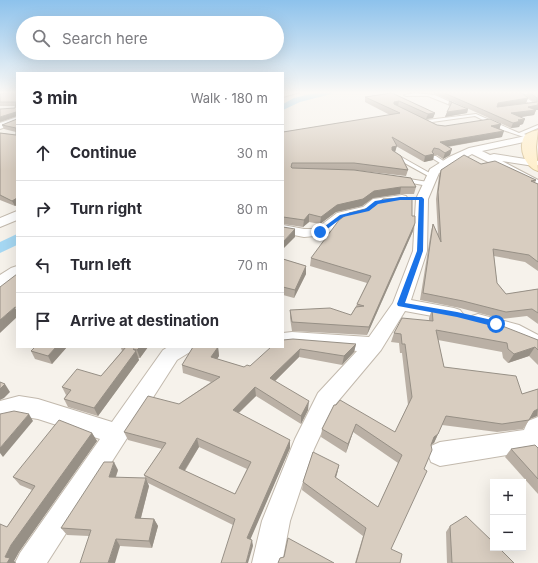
<!DOCTYPE html>
<meta charset="utf-8">
<style>
:root{--surface:#fff;--page:#f7f7f7;--text:#2b2b33;--muted:#7c7c81;--line:#e1e1e2}
body{margin:0;font-family:Inter,sans-serif;background:var(--page);color:var(--text)}
.controls{position:absolute;right:12px;bottom:12px;display:grid;overflow:hidden;border-radius:0px;box-shadow:0 4px 16px #0002}
.controls button{width:36px;height:36px;display:grid;place-items:center;padding:0;border:0;border-bottom:1px solid var(--line);background:var(--surface);color:var(--text);font:20px sans-serif}
.stop{position:absolute;width:12px;height:12px;margin:-9px;border:3px solid #1a73e8;border-radius:50%;background:#fff}
.stop.end{background:#1a73e8;border-color:#fff;box-shadow:0 1px 4px #0008}
.list{margin:0;padding:0;list-style:none}
h2{display:flex;justify-content:space-between;align-items:center;height:52px;margin:0;padding:0 16px;font-size:17px}
h2 small{font-size:13px;font-weight:400;color:var(--muted)}
.list li{display:grid;grid-template-columns:26px 1fr auto;gap:12px;align-items:center;box-sizing:border-box;height:56px;padding:0 16px;border-top:1px solid var(--line)}
.list b{display:block;font-size:15px;white-space:nowrap}
.list em{font-size:13px;font-style:normal;color:var(--muted)}
.icon{flex:none;width:22px;height:22px;fill:none;stroke:currentColor;stroke-width:2;stroke-linecap:round;stroke-linejoin:round}
.map{position:relative;flex:none;width:538px;height:563px;overflow:hidden}
.search{position:absolute;background:var(--surface);box-shadow:0 4px 16px #0002;left:16px;top:16px;width:268px;height:44px;display:flex;align-items:center;gap:10px;box-sizing:border-box;padding:0 14px;border-radius:22px;color:var(--muted);font-size:15px}
.panel{position:absolute;background:var(--surface);box-shadow:0 4px 16px #0002;left:16px;top:72px;width:268px;height:276px;border-radius:0px}
.map>svg:first-child{display:block}
.lines{fill:none;stroke-linecap:round;stroke-linejoin:round}
.canal{fill:#a6d8f3;fill-rule:evenodd}
.service-casing{stroke:#c2b9ad;stroke-width:2}
.minor-casing{stroke:#c2b9ad;stroke-width:2}
.secondary-casing{stroke:#d7c39a;stroke-width:2}
.service{fill:#fff;fill-rule:evenodd}
.minor{fill:#fff;fill-rule:evenodd}
.secondary{fill:#ffefcb;fill-rule:evenodd}
.wall{fill:#bab0a5;fill-rule:evenodd}
.shaded-wall{fill:#979086}
.building{fill:#d8cdc0;stroke:#979086;fill-rule:evenodd}
.route{fill:#1a73e8}
</style>
<div class="map">
<svg width="538" height="563" viewBox="0 0 538 563">
<rect width="100%" height="100%" fill="#f6f2eb"/>
<g class="lines">
<g class="canal">
<polygon points="319,92 332,92 331,94 300,102 283,110 283,104 294,98"/>
<polygon points="17,234 17,245 0,253 0,242"/>
</g>
<defs>
<g id="service">
<polygon points="517,92 538,92 538,94 522,94 535,104 523,107 523,105 530,104 517,94"/>
<polygon points="415,93 435,95 461,107 458,108 428,96 406,96 404,95"/>
<polygon points="476,114 519,133 538,125 538,128 524,134 532,137 532,139 530,139 503,130 475,116 425,123 419,121"/>
<polygon points="392,154 396,154 435,176 430,177 392,156"/>
<polygon points="432,156 436,156 448,164 443,165 432,158"/>
<polygon points="403,178 428,182 431,184 428,186 401,181 400,180"/>
</g>
<g id="minor">
<polygon points="288,92 300,92 283,97 283,93"/>
<polygon points="17,117 17,123 0,129 0,123"/>
<polygon points="530,135 535,138 533,140 482,151 490,155 494,154 538,161 538,165 534,166 502,161 538,180 538,187 472,154 439,173 428,199 427,251 411,300 454,308 460,310 463,314 460,318 454,320 405,311 381,350 334,406 314,449 290,521 282,563 252,563 262,521 295,439 318,393 357,351 292,346 283,347 283,333 292,332 369,337 393,303 413,251 416,199 430,169 449,157 469,148"/>
<polygon points="402,195 406,196 408,199 406,202 381,205 371,213 347,219 325,235 304,237 283,233 283,225 304,229 316,229 337,213 363,207 373,199"/>
<polygon points="17,211 17,220 0,227 0,218"/>
<polygon points="17,266 17,278 6,286 0,287 0,275 11,268"/>
<polygon points="478,314 519,325 538,335 538,350 507,335 472,324 469,320 472,316"/>
<polygon points="168,347 193,347 190,352 177,360 47,563 15,563 20,553 100,439 38,419 19,416 0,421 0,401 19,396 38,399 112,422 163,350"/>
<polygon points="538,417 538,448 531,451 440,466 431,462 428,454 431,446 440,442 524,430 528,421"/>
</g>
<path id="secondary" d="M538,130L536,147L538,171C526,168 518,149 524,137C526,133 534,131 538,130Z"/>
</defs>
<use href="#service" class="service-casing"/>
<use href="#minor" class="minor-casing"/>
<use href="#secondary" class="secondary-casing"/>
<use href="#service" class="service"/>
<use href="#minor" class="minor"/>
<use href="#secondary" class="secondary"/>
</g>
<g class="wall">
<polygon points="17,92 17,205 15,206 0,200 0,133 16,135 16,132 4,129 2,125 17,119 16,116 0,122 15,108 16,106 0,106 0,94"/>
<polygon points="431,92 521,92 528,98 526,103 507,106 534,102 526,96 528,92 538,92 536,110 534,115 520,117 523,124 520,125 519,127 511,128"/>
<polygon points="392,93 435,113 433,118 426,119 437,125 445,126 501,124 499,129 502,137 448,147 452,149 450,155 443,159 437,155 434,155 433,160 424,162 396,146 395,152 408,170 406,176 353,170 340,170 416,187 414,194 400,194 373,198 362,206 336,212 320,224 309,222 303,227 283,224 283,132 390,115 365,102 365,97"/>
<polygon points="449,101 468,109 467,113 445,117 450,106 448,105"/>
<polygon points="481,164 536,180 535,183 538,184 538,271 525,262 494,256 497,283 506,294 538,289 538,324 527,316 502,319 460,308 420,300 431,231 433,224 438,235 436,199 439,176 441,170"/>
<polygon points="412,216 413,231 367,335 292,331 290,318 290,310 351,315 356,306 357,304 367,283 310,266 311,258"/>
<polygon points="283,259 306,266 306,274 294,298 283,295"/>
<polygon points="432,309 538,340 538,365 529,356 508,363 503,358 502,352 438,340 444,367 522,394 538,389 538,416 537,416 530,419 523,429 497,432 442,425 434,443 431,445 391,549 400,563 355,563 363,536 302,490 303,482 339,465 336,478 378,507 398,463 353,432 346,453 321,437 322,429 334,405 395,432 408,405 402,353 400,353 399,343 391,342 394,333 429,321 429,318"/>
<path d="M283,340L356,344L354,352L342,365L299,357L275,381L308,410L301,424L256,396L239,413L290,448L250,539L253,546L233,525L148,483L144,475L162,449L128,440L124,432L179,404L211,382L183,373L182,365L218,347L219,356L217,359L244,367L250,366ZM199,447L247,469L235,494L185,471Z"/>
<polygon points="35,347 67,347 52,364 35,359 31,351"/>
<polygon points="118,347 148,347 140,358 138,358 139,360 98,416 68,407 64,399 66,395 62,387 101,376 122,351 121,348"/>
<polygon points="92,433 97,441 19,552 14,561 16,563 0,563 7,527 32,490 20,485 13,477"/>
<polygon points="538,448 538,494 505,457 511,449"/>
<polygon points="118,470 116,477 149,486 141,518 154,519 158,526 152,548 120,546 89,536 67,535 61,528"/>
<polygon points="450,526 514,563 447,563 446,532"/>
</g>
<g class="shaded-wall">
<polygon points="528,98 526,103 497,108 498,103"/>
<polygon points="399,101 398,106 393,107 394,102"/>
<polygon points="538,105 538,110 536,110 534,115 509,119 511,113 528,107"/>
<polygon points="468,109 467,113 445,117 447,112"/>
<polygon points="16,112 17,116 0,122 0,117"/>
<polygon points="435,113 433,118 426,119 428,114"/>
<polygon points="525,119 523,124 520,125 519,127 511,128 513,123 518,120"/>
<polygon points="501,124 499,130 491,126"/>
<polygon points="504,131 502,137 439,148 440,142"/>
<polygon points="397,146 395,152 391,153 392,147"/>
<polygon points="434,148 432,154 434,154 433,160 424,162 425,156"/>
<polygon points="452,149 450,155 443,159 445,153"/>
<polygon points="401,187 400,194 373,198 362,206 336,212 320,224 321,217 337,205 374,191"/>
<polygon points="17,198 17,205 15,206 12,201"/>
<polygon points="309,214 309,222 303,227 304,220"/>
<polygon points="415,223 413,231 367,335 369,327"/>
<polygon points="295,229 295,237 283,249 283,242"/>
<polygon points="306,266 306,274 294,298 295,290"/>
<polygon points="15,307 17,312 17,317 0,333 0,320"/>
<polygon points="356,344 354,352 342,365 344,356"/>
<polygon points="56,347 67,347 52,364 48,356"/>
<polygon points="140,347 148,347 140,358 137,350"/>
<polygon points="218,347 219,356 213,366 211,357"/>
<polygon points="535,347 529,356 508,363 514,354"/>
<polygon points="300,349 299,357 270,386 270,378"/>
<polygon points="136,351 139,360 98,416 94,408"/>
<polygon points="5,384 10,392 4,398 0,400 0,389"/>
<polygon points="255,387 256,396 233,418 233,410"/>
<polygon points="309,401 308,410 301,424 301,416"/>
<polygon points="538,409 537,416 527,420 534,411"/>
<polygon points="29,414 33,421 3,457 0,453 0,448"/>
<polygon points="356,424 353,432 346,453 348,444"/>
<polygon points="92,433 97,441 19,552 14,561 16,563 7,563 5,557 11,545"/>
<polygon points="438,434 434,443 430,445 434,437"/>
<polygon points="197,438 199,447 181,476 179,468"/>
<polygon points="290,440 290,448 248,545 247,538"/>
<polygon points="114,462 118,470 113,484 109,477"/>
<polygon points="339,465 337,474 333,485 335,477"/>
<polygon points="146,478 149,486 139,525 135,518"/>
<polygon points="154,519 158,526 152,548 149,541"/>
<polygon points="116,539 120,546 115,563 108,563"/>
<polygon points="252,540 253,546 248,563 246,563"/>
</g>
<g class="building">
<polygon points="13,92 17,92 17,198 12,201 0,195 0,133 16,135 16,128 2,125 17,119 16,112 0,117 0,109 15,108 16,102 0,102 0,94"/>
<polygon points="442,92 521,92 528,98 498,103 497,107 537,102 537,98 529,92 538,92 538,105 528,107 536,110 511,113 525,119 518,120 521,121 513,123"/>
<polygon points="392,93 435,113 428,114 399,101 394,102 394,104 437,125 445,126 490,119 501,124 491,126 504,131 440,142 452,149 445,153 439,149 434,148 432,152 434,154 425,156 392,137 397,146 392,147 392,150 401,156 408,170 354,163 292,163 291,167 292,168 354,170 411,178 416,187 401,187 374,191 363,199 337,205 321,217 309,214 304,220 283,217 283,132 400,113 365,97"/>
<polygon points="449,101 468,109 447,112 452,102"/>
<polygon points="464,155 481,164 495,161 536,180 531,181 538,184 538,262 529,255 493,249 497,283 506,294 538,289 538,313 532,309 506,312 463,301 423,293 433,224 441,242 438,192 441,170"/>
<polygon points="412,198 412,216 415,216 415,223 369,327 292,322 290,310 330,308 351,315 356,307 364,306 357,304 371,276 311,258 339,220 349,213 373,207 383,199"/>
<polygon points="283,227 295,229 283,242"/>
<polygon points="283,259 306,266 295,290 283,287"/>
<polygon points="17,274 17,308 15,307 0,320 0,287"/>
<polygon points="432,309 487,320 538,340 538,350 535,347 514,354 508,349 507,343 436,330 444,367 516,376 522,394 538,389 538,409 534,411 529,420 502,424 446,416 438,434 434,437 431,445 432,450 424,469 427,471 391,549 402,554 400,563 356,563 366,528 303,482 313,452 339,465 335,477 378,507 402,455 356,424 348,444 322,429 334,405 336,405 340,400 395,432 412,397 405,344 402,344 401,334 394,333 402,318 433,321"/>
<path d="M283,339V340L293,339L356,344L344,356L300,349L270,378L309,401L301,416L255,387L233,410L290,440L247,538L252,540L246,563H221L235,519L144,475L166,443L124,432L148,396L179,404L220,377L182,365L193,347H218L211,357L244,367L247,365L250,366L271,347H283ZM197,438L251,462L235,494L179,468Z"/>
<polygon points="35,347 56,347 48,356 31,351"/>
<polygon points="126,347 140,347 137,350 133,349 136,351 94,408 64,399 71,390 62,387 77,369 101,376"/>
<polygon points="0,382 5,384 0,389"/>
<polygon points="14,411 29,414 0,448 0,414"/>
<polygon points="59,420 92,433 11,545 5,557 10,558 7,563 0,563 0,524 7,527 35,486 13,477"/>
<polygon points="535,445 538,448 538,479 511,449"/>
<polygon points="104,462 114,462 109,477 146,478 135,518 154,519 149,541 116,539 108,563 80,563 91,530 61,528"/>
<polygon points="466,516 493,542 493,548 499,548 514,563 452,563 450,526"/>
<polygon points="288,538 334,563 278,563 280,558 284,557"/>
</g>
<linearGradient id="sky" x2="0" y2="1"><stop stop-color="#8dc2ec"/><stop offset="0.54" stop-color="#fbf9f6"/><stop offset="1" stop-color="#fbf9f6" stop-opacity="0"/></linearGradient>
<rect width="538" height="171" fill="url(#sky)"/>
<polygon class="route" points="400,197 422,197 424,199 423,251 405,303 457,312 496,321 498,322 498,326 496,327 457,317 398,306 397,304 417,251 419,200 400,200 378,204 369,211 343,217 322,233 317,232 340,215 365,209 375,201"/>
</svg>
<div class="controls">
<button>+</button>
<button>−</button>
</div>
<div class="stop" style="left:496px;top:324px"></div>
<div class="stop end" style="left:320px;top:232px"></div>
<div class="search"><svg class="icon" aria-label="search" viewBox="0 0 24 24"><circle cx="10" cy="10" r="6"/><path d="M15 15l6 6"/></svg>Search here</div>
<section class="panel">
<h2>3 min<small>Walk · 180 m</small></h2>
<ul class="list">
<li><svg class="icon" aria-label="ahead" viewBox="0 0 24 24"><path d="M12 20V5M6 11l6-6 6 6"/></svg><div><b>Continue</b></div><em>30 m</em></li>
<li><svg class="icon" aria-label="right" viewBox="0 0 24 24"><path d="M7 20v-9h11M14 6l5 5-5 5"/></svg><div><b>Turn right</b></div><em>80 m</em></li>
<li><svg class="icon" aria-label="left" viewBox="0 0 24 24"><path d="M17 20v-9H6M10 6l-5 5 5 5"/></svg><div><b>Turn left</b></div><em>70 m</em></li>
<li><svg class="icon" aria-label="arrive" viewBox="0 0 24 24"><path d="M6 21V4h12l-3 4 3 4H6"/></svg><div><b>Arrive at destination</b></div></li>
</ul>
</section>
</div>
